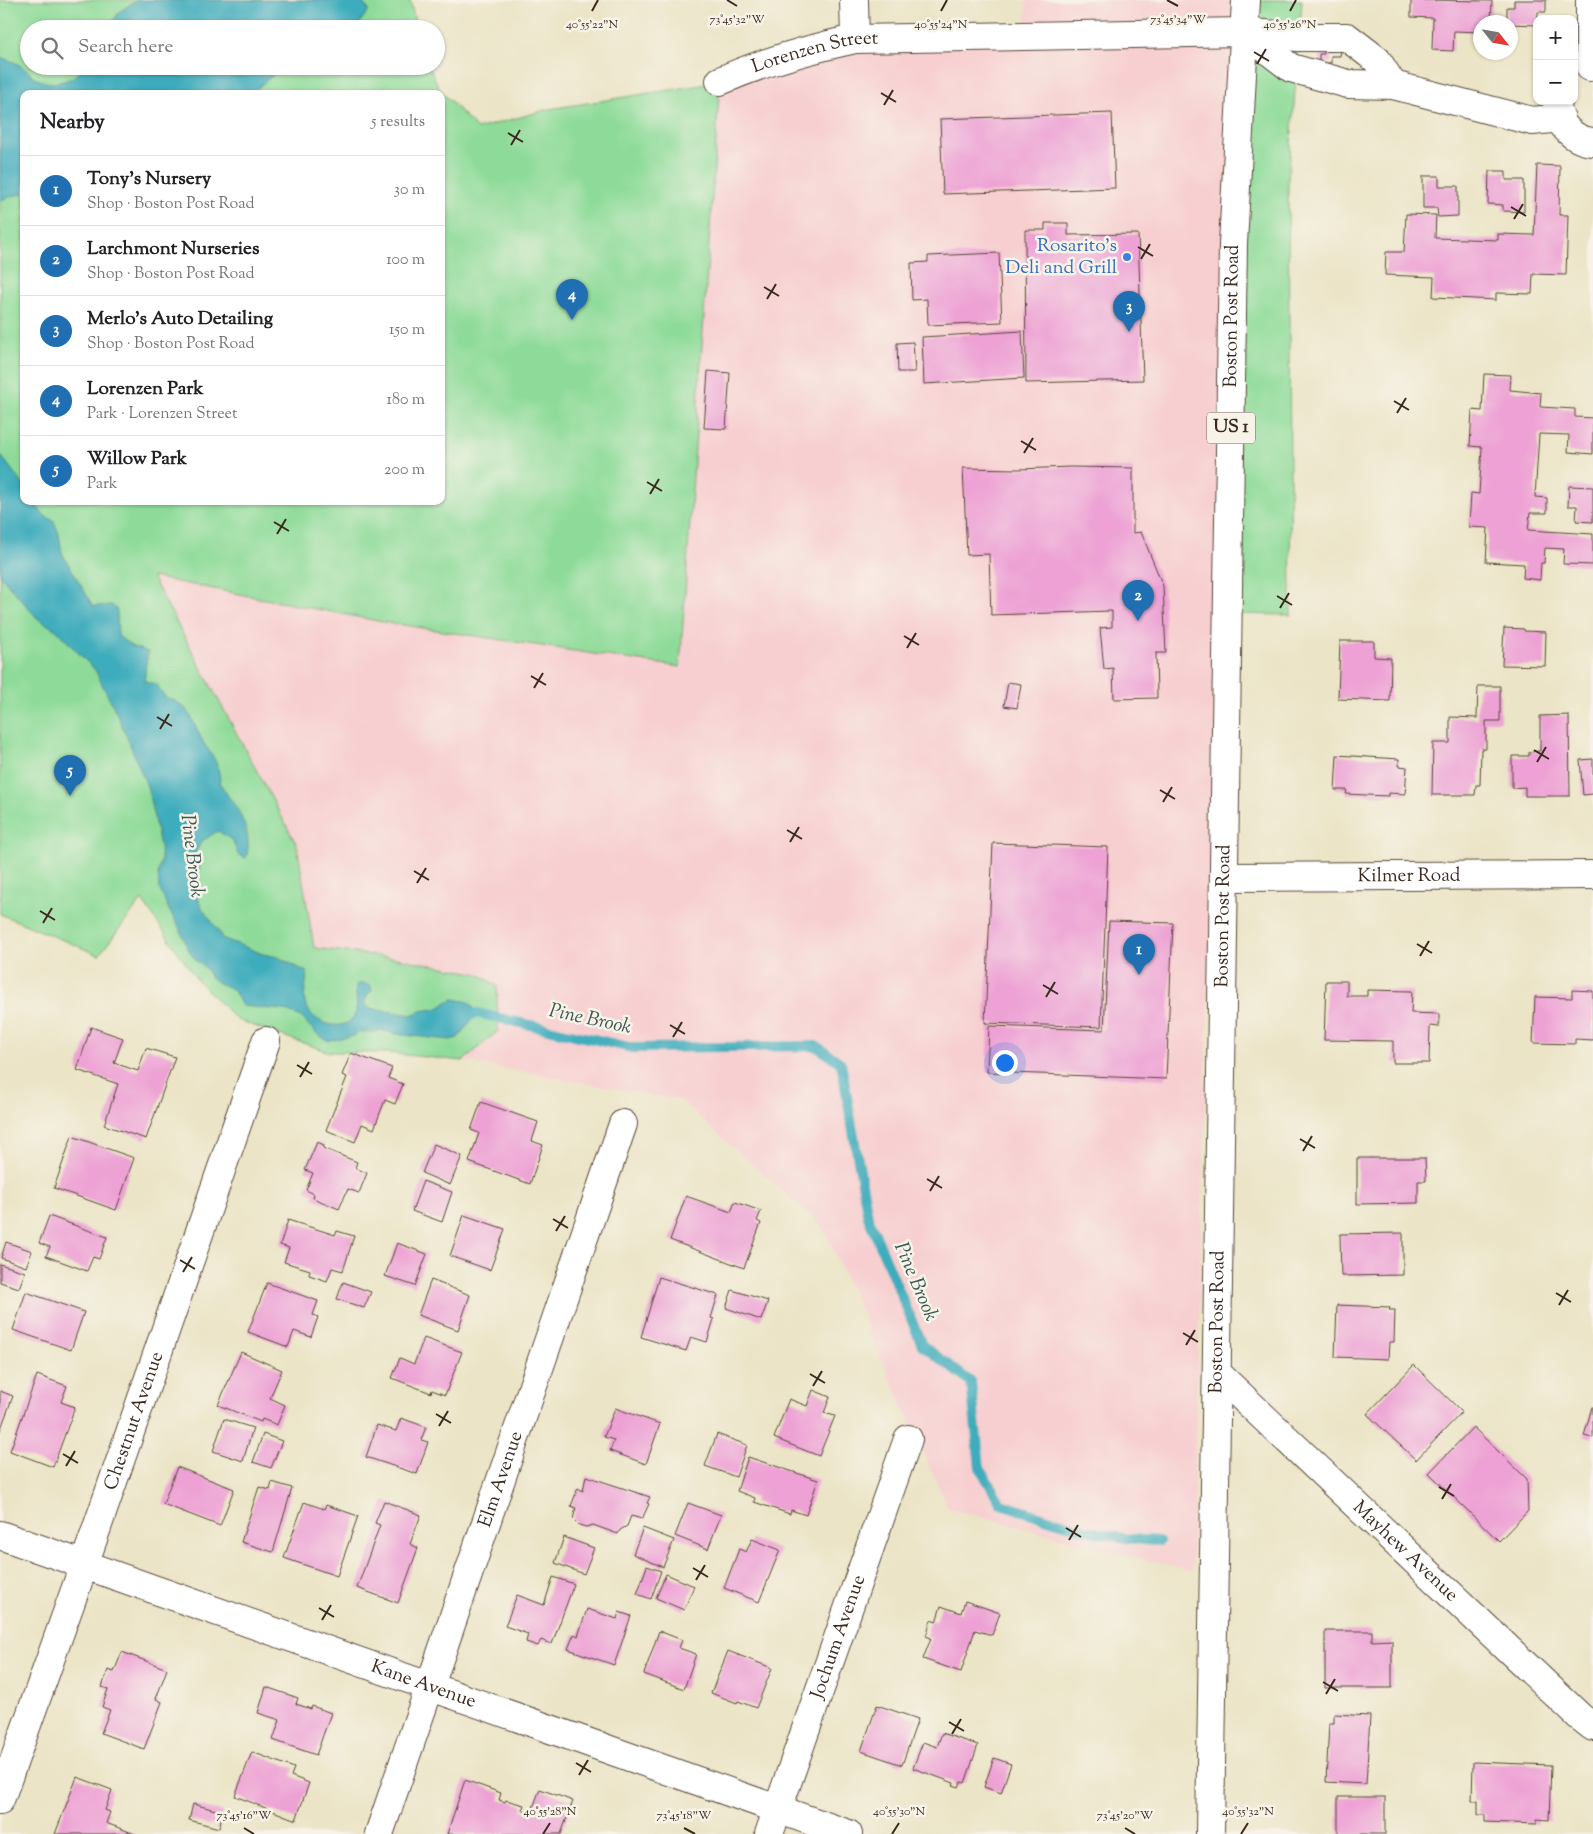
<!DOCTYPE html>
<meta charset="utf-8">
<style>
:root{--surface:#fff;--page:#f2f2f2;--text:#202124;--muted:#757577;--line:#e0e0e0;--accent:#1f6fb2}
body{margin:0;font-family:"Sorts Mill Goudy",serif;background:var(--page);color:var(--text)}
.controls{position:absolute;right:15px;top:15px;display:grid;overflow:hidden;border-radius:10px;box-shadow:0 1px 4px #0004}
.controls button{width:45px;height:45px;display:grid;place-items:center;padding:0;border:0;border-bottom:1px solid var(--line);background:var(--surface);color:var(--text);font:25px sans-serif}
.compass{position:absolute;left:1473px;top:15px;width:45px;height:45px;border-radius:50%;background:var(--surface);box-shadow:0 1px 4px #0004;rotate:121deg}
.you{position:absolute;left:1004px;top:1062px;width:18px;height:18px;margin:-12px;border:4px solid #fff;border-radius:50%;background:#1a73e8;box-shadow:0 0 0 8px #1a73e833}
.badge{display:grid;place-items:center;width:32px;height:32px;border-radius:50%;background:var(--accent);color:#fff;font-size:16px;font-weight:700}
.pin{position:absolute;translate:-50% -41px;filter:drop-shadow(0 1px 2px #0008)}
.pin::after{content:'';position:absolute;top:26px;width:18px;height:15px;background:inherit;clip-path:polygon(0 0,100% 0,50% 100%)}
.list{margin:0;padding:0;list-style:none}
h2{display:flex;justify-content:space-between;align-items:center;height:65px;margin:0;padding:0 20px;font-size:21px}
h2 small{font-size:16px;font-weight:400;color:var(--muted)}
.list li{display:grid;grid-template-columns:32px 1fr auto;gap:15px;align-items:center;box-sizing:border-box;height:70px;padding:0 20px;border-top:1px solid var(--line)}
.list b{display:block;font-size:19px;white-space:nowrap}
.list p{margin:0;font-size:16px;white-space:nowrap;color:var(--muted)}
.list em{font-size:16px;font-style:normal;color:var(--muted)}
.icon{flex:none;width:28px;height:28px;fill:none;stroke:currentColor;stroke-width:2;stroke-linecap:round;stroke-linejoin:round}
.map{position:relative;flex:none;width:1593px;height:1834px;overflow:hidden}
.search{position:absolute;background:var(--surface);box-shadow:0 1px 4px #0004;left:20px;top:20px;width:425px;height:55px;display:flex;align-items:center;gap:12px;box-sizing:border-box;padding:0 18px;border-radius:28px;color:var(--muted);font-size:19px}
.panel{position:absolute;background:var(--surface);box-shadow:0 1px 4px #0004;left:20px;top:90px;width:425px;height:415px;border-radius:10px}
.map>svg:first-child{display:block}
.built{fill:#f7cfd0}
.green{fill:#8edb99;stroke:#64825c;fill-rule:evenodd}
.water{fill:#3eacbc;stroke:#3c6b6d}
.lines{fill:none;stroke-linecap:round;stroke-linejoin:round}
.stream{stroke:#3eacbc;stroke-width:10}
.building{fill:#eda1d4}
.street-casing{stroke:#554637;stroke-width:30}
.primary-casing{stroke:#554637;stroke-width:30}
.street{stroke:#fff;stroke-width:28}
.primary{stroke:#fff;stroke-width:28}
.ticks{fill:none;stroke:#3b2a1e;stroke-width:2}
.shop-dot{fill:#3f7fe0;stroke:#f7f3e8;stroke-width:2}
.labels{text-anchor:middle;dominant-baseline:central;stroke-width:5;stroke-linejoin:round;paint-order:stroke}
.shield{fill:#f7f3e8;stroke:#73665b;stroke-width:1}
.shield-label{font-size:18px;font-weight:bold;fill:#3b2a1e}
.street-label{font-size:19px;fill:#3b2a1e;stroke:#f7f3e8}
.shop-label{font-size:19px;fill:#366cbe;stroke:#f7f3e8;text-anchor:end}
.water-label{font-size:20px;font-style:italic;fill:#3c5855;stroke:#f7f3e8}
.ticks-label{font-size:12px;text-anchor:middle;fill:#3b2a1e;stroke:#f7f3e8;stroke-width:5;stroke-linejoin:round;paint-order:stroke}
</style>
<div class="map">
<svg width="1593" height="1834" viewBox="0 0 1593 1834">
<rect width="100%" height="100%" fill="#f7f3e8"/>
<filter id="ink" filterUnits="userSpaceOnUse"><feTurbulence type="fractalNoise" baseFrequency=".02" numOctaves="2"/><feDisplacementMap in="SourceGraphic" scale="10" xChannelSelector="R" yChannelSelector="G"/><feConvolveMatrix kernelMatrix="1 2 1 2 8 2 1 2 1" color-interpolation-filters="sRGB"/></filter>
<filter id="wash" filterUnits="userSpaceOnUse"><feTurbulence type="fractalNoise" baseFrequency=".0096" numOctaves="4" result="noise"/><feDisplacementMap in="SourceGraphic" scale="20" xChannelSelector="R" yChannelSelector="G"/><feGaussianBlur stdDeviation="1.12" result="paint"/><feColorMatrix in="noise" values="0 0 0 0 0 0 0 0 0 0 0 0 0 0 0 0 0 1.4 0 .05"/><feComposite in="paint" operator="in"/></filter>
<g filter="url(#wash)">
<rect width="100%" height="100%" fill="#ebe4c6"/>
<polygon class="built" points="1027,0 1237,0 1235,23 1192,1572 948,1508 823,1227 680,1100 463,1061 498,1031 497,986 479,974 402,959 314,948 297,845 152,577 383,622 680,667 720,82 817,51 1025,42"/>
<g class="green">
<path d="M0,0H410L417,29H29V66H429L440,90L477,129L549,109L720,82L680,667L383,622L152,577L297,845L314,948L402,959L479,974L497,986L498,1031L463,1061L388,1053L329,1052L237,1020L198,981L142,900L99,955L0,914ZM24,94H441V501H24Z"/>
<polygon points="1237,0 1302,0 1288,182 1291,615 1218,614"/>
</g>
<g class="water">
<polygon points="137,0 360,0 369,10 355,29 108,29 119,12"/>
<path d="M0,57C7,60 16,62 21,66C27,70 31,75 37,79C53,87 75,81 85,66H324L313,72L279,70L250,94H24V193L0,200Z"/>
<path d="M0,454L21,482L24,487V501H32L45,516L54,521L59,534L62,553L93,606L112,605L117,610L118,636L131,646L148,652L145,671V681L157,685L165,697C188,703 192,719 201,738C206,749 215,755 218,769C220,773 219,779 221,784C224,791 229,797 234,804C244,819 252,840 246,858L238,855L233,841L218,831L202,841L192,858L200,865C198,877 196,889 199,901C202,912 217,925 222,938L263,954L278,957L307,972C307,984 302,994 306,1006C312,1023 344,1034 354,1016C359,1007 355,995 356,985L363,983L371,986L372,991L367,995L365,1003L368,1008L411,1015L421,1011L439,1008L448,1001L454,999L469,1002L477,1013L458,1038L450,1040L395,1034L381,1030L374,1032H360L354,1036L329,1041L318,1035L301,1017L283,1010L242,1006L233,989L220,984L210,977L206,968L197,962L188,949L179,927L169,910L159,888L158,873L161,860L160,846L147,786L118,716L95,670L56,630L37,618L0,575Z"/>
</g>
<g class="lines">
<path class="stream" d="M464,1017L477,1013L633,1048L816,1046L841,1063L868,1217L922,1345L971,1382L980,1468L1001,1504C1051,1520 1106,1540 1159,1541"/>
</g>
<g id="blocks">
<g class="building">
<polygon points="1411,0 1492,1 1491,22 1480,22 1480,32 1454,31 1453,51 1432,50 1433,18 1411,17"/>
<polygon points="1514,0 1546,0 1546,12 1538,12 1537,25 1510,24 1510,22 1507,22 1507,7 1514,7"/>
<polygon points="1324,49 1341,49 1340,56 1331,56 1331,63 1319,63 1319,54 1324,54"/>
<polygon points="1112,113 1115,188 943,194 940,119"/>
<polygon points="1537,165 1560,166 1559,215 1568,215 1566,275 1533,274 1532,294 1496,293 1496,300 1433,297 1434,277 1385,275 1386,252 1404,252 1406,214 1436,215 1435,238 1498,240 1498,234 1534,235"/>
<polygon points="1489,171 1506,171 1506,180 1524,180 1524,212 1503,211 1503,205 1488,204"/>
<polygon points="1423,176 1439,176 1439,186 1458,186 1458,216 1438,217 1437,208 1423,208"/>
<polygon points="1045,223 1068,223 1068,235 1138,234 1143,380 1026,383 1025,230 1045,230"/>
<polygon points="999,253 1002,322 928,325 927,299 912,300 911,263 928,262 928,256"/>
<polygon points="1022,331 1024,378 924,384 922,337"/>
<polygon points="913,342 915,372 898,372 897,343"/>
<polygon points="708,371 730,373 726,429 704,428"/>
<polygon points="1484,374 1511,375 1510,390 1541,393 1540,407 1575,409 1575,417 1593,418 1593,454 1568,452 1569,435 1539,434 1535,497 1547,498 1547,513 1530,513 1528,530 1593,534 1593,565 1563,564 1564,549 1545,548 1544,563 1541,563 1540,580 1523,578 1524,564 1486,562 1488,528 1469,527 1471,493 1479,494 1482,447 1470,446 1472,410 1482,411"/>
<polygon points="1070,467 1133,468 1133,533 1141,532 1163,586 1166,653 1156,653 1157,698 1114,699 1113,668 1104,669 1100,628 1112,627 1112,611 991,615 989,554 967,555 963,468 1019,469"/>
<polygon points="1569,486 1593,487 1593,522 1576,521 1577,506 1568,506"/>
<polygon points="1504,628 1524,629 1524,631 1546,632 1545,666 1502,665"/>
<polygon points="1340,641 1374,641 1374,657 1391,658 1390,701 1338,699"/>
<polygon points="1008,682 1021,684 1017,708 1004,706"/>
<polygon points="1478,686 1500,686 1500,721 1486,721 1486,749 1481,749 1480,785 1476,785 1475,795 1432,795 1433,743 1450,743 1450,717 1477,718"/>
<polygon points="1569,715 1570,796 1525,796 1525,787 1512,788 1512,756 1529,756 1529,752 1540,751 1540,716"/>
<polygon points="1337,755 1399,759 1399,766 1407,767 1405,794 1388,793 1388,796 1346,794 1347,790 1335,790"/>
<polygon points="1593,759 1593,794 1583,795 1580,760"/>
<polygon points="993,843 1108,847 1101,1027 985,1023"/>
<polygon points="1109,921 1173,923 1166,1079 987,1072 989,1026 1104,1030"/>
<polygon points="1326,981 1347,981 1347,996 1367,996 1367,990 1412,991 1411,1013 1439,1014 1439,1027 1430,1026 1429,1063 1393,1063 1393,1041 1324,1040"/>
<polygon points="1572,990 1593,991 1593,1040 1575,1039 1575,1044 1533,1043 1535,997 1572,998"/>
<polygon points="91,1027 123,1038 114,1063 138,1071 146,1048 175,1057 146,1139 104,1125 118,1084 77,1070"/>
<polygon points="351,1053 392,1068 388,1078 403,1084 395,1104 385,1100 374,1129 362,1124 355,1142 326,1130 347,1077 342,1075"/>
<polygon points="481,1102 538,1122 532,1141 543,1145 530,1184 469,1162 479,1133 471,1130"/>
<polygon points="72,1136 134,1158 116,1210 54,1188"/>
<polygon points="317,1142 324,1145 323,1148 357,1162 355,1168 367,1173 359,1193 348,1189 339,1209 313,1198 314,1194 306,1190 313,1173 305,1170"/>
<polygon points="434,1144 462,1156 450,1185 422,1173"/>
<polygon points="1357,1158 1425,1158 1426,1181 1418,1181 1418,1203 1357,1204"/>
<polygon points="423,1181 452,1192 442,1222 412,1211"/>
<polygon points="686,1196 731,1212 735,1202 761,1211 757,1221 761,1223 744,1268 670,1240"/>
<polygon points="464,1215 505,1229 490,1270 450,1256"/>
<polygon points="49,1216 107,1237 99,1259 93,1257 87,1271 46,1256 50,1247 39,1243"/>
<polygon points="288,1220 335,1235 337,1231 354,1236 343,1271 332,1268 327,1281 309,1275 310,1270 284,1262 289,1248 280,1245"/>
<polygon points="1403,1233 1403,1275 1341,1276 1340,1234"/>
<polygon points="6,1242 32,1251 26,1267 1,1258"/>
<polygon points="397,1243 427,1254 415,1286 385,1276"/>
<polygon points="0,1264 25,1272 19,1288 0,1282"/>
<polygon points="659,1277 718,1295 711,1318 714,1319 707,1342 691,1337 686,1351 641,1337"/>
<polygon points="431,1280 470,1295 458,1330 418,1315"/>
<polygon points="343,1282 371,1292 364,1308 337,1299"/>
<polygon points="267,1283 318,1301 313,1315 318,1317 311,1337 294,1331 288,1347 248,1332"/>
<polygon points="732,1290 768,1301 761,1320 726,1308"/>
<polygon points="26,1292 84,1312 71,1350 13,1330"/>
<polygon points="1337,1305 1390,1307 1389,1310 1395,1310 1394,1342 1389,1342 1388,1359 1335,1357"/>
<polygon points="424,1338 462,1352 445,1395 432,1390 431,1393 392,1378 400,1358 414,1364"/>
<polygon points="241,1352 282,1370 270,1398 285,1405 277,1425 262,1419 261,1422 218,1405"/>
<polygon points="1414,1365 1462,1412 1416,1460 1367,1414"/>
<polygon points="37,1375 67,1386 61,1402 75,1407 53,1467 10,1451"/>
<polygon points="813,1390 830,1397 824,1413 835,1416 819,1456 774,1438 789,1399 807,1406"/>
<polygon points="0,1391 13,1396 0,1431"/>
<polygon points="1592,1407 1593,1407 1593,1438 1584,1436"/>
<polygon points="615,1408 660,1424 646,1464 610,1451 614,1440 604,1437"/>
<polygon points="401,1418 426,1427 421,1440 428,1442 417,1474 366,1457 377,1425 396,1431"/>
<polygon points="224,1419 253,1428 243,1461 213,1451"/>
<polygon points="1473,1427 1527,1479 1528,1511 1499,1541 1429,1473"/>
<polygon points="263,1434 282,1441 271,1468 253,1462"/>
<polygon points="717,1434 747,1445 736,1477 705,1466"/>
<polygon points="748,1457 818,1480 806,1515 791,1510 790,1514 754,1502 755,1498 737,1491"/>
<polygon points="177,1467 234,1489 220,1526 163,1504"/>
<polygon points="586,1476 650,1497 647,1503 649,1504 642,1519 631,1516 627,1526 620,1530 618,1534 593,1525 586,1527 579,1525 573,1519 576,1508 571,1506 578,1488 583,1491"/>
<polygon points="272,1482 292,1488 273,1552 241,1542 259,1487 270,1490"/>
<polygon points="384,1501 421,1515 410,1544 418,1548 398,1603 357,1588 380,1525 375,1523"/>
<polygon points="304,1502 324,1509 326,1505 358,1516 337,1576 284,1558"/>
<polygon points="688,1503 721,1515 708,1549 675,1536"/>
<polygon points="643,1528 674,1540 663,1567 633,1554"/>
<polygon points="564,1537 594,1548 584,1574 555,1563"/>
<polygon points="752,1539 780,1550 759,1602 724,1588 739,1549 746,1552"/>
<polygon points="647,1566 661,1571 651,1599 637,1594"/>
<polygon points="666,1574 694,1586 684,1610 656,1598"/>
<polygon points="553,1577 574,1584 552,1644 541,1640 538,1646 526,1642 528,1634 505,1626 517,1595 544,1605"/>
<polygon points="965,1601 1000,1613 992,1635 975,1630 961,1672 923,1659 931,1638 926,1636 931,1620 936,1622 941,1606 961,1613"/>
<polygon points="587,1609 617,1619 619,1612 631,1616 614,1665 568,1649 574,1634 578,1636"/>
<polygon points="659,1631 682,1640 679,1648 696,1654 684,1689 644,1674"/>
<polygon points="1325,1631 1372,1631 1372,1641 1392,1640 1392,1688 1325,1688"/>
<polygon points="728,1651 772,1668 756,1708 738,1701 737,1703 711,1693"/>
<polygon points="122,1652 167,1669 156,1699 162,1702 144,1749 101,1733 110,1710 102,1707 108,1689 102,1687 108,1670 114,1672"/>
<polygon points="266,1687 298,1698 296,1704 311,1709 312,1706 331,1713 316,1755 273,1740 280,1720 258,1713"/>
<polygon points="877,1705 918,1719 902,1765 861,1751"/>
<polygon points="1334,1714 1370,1716 1366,1784 1326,1782 1329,1723 1334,1723"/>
<polygon points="942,1733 978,1745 965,1783 961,1782 959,1787 953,1785 954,1783 913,1768 923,1742 937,1747"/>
<polygon points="252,1752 294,1768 291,1776 309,1783 296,1820 235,1796"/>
<polygon points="994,1758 1011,1764 1001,1793 984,1787"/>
<polygon points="1473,1762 1551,1765 1549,1820 1537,1819 1537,1824 1485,1822 1485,1815 1478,1815 1478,1801 1472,1801"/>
<polygon points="77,1777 112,1790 105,1810 110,1812 106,1823 135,1834 55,1834"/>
<polygon points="465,1780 501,1793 499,1800 505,1802 506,1800 524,1805 522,1810 531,1813 540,1789 573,1801 561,1834 447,1834"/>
<rect x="1338" y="1797" width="47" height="37"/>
<polygon points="193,1804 223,1812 219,1828 189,1820"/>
</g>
</g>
</g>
<g filter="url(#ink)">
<use href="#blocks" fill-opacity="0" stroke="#554637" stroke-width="1"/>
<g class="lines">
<defs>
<g id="street">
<polyline points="854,0 855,39"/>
<polyline points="1590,0 1590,67"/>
<polyline points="1244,32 1291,68 1348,84 1393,85 1532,121 1561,118"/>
<path id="s1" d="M720,81C763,62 808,49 855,39L1244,32L1297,37H1347L1377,60L1393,85"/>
<path d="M1558,101C1553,122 1574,141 1593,142"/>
<path id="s2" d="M1225,877L1593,875"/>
<path id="s3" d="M1218,1374L1579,1716L1593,1727"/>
<path id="s4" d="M0,1535L848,1834"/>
<path id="s5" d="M0,1800L84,1565L266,1041"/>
<path id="s6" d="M379,1834L623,1124"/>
<path id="s7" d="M769,1834L908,1439"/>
</g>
<g id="primary">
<path id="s8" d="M1210,1834L1233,244L1246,0"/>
</g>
</defs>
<use href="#street" class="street-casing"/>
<use href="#primary" class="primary-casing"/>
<use href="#street" class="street"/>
<use href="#primary" class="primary"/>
</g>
</g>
<path class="ticks" d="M727,0L737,6M1167,0L1178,6M592,11L598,0M941,11L947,0M1290,11L1296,0M1254,52L1269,61M1257,64L1266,49M881,93L896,102M884,105L893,90M508,133L523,142M511,145L520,130M1511,207L1526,216M1514,219L1523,204M1138,247L1153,256M1141,259L1150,244M764,287L779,296M767,299L776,284M1394,401L1409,410M1397,413L1406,398M1021,441L1036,450M1024,453L1033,438M647,482L662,491M650,494L659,479M274,522L289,531M277,534L286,519M1277,596L1292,605M1280,608L1289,593M904,636L919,645M907,648L916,633M531,676L546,685M534,688L543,673M157,717L172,726M160,729L169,714M1534,750L1549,759M1537,762L1546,747M1160,790L1175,799M1163,802L1172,787M787,830L802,839M790,842L799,827M414,871L429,880M417,883L426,868M40,911L55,920M43,923L52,908M1417,944L1432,953M1420,956L1429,941M1043,985L1058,994M1046,997L1055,982M670,1025L685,1034M673,1037L682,1022M297,1065L312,1074M300,1077L309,1062M1300,1139L1315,1148M1303,1151L1312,1136M927,1179L942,1188M930,1191L939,1176M553,1219L568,1228M556,1231L565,1216M180,1260L195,1269M183,1272L192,1257M1556,1293L1571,1302M1559,1305L1568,1290M1183,1333L1198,1342M1186,1345L1195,1330M810,1374L825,1383M813,1386L822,1371M436,1414L451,1423M439,1426L448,1411M63,1454L78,1463M66,1466L75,1451M1439,1487L1454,1496M1442,1499L1451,1484M1066,1528L1081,1537M1069,1540L1078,1525M693,1568L708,1577M696,1580L705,1565M319,1608L334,1617M322,1620L331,1605M1323,1682L1338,1691M1326,1694L1335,1679M949,1722L964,1731M952,1734L961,1719M576,1763L591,1772M579,1775L588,1760M244,1828L254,1834M684,1828L695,1834M1125,1828L1135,1834M543,1834L550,1823M892,1834L899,1823M1241,1834L1248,1823"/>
<circle class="shop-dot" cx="1127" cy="257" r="5"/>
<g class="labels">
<rect class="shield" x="1207" y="412.5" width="48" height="31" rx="4"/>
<g class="shield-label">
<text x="1231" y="428">US 1</text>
</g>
<g class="street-label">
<text stroke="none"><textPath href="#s1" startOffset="100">Lorenzen Street</textPath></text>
<text stroke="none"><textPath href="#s8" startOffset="1518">Boston Post Road</textPath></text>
<text stroke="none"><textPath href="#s2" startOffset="184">Kilmer Road</textPath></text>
<text stroke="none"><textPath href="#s8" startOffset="918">Boston Post Road</textPath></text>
<text stroke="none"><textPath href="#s8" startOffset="512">Boston Post Road</textPath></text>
<text stroke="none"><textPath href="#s5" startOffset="402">Chestnut Avenue</textPath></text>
<text stroke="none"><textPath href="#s6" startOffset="375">Elm Avenue</textPath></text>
<text stroke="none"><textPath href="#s3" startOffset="258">Mayhew Avenue</textPath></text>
<text stroke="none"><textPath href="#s7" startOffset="209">Jochum Avenue</textPath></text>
<text stroke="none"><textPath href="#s4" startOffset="449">Kane Avenue</textPath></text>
</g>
<g class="shop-label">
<text x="1117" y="246">Rosarito's<tspan x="1117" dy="22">Deli and Grill</tspan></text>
</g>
<g class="water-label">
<text transform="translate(191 856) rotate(83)">Pine Brook</text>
<text transform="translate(590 1020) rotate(12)">Pine Brook</text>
<text transform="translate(915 1282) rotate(67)">Pine Brook</text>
</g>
</g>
<g class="ticks-label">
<text x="737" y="23">73°45'32"W</text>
<text x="1178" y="23">73°45'34"W</text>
<text x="1290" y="28">40°55'26"N</text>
<text x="592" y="28">40°55'22"N</text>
<text x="941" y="28">40°55'24"N</text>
<text x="550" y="1815">40°55'28"N</text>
<text x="899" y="1815">40°55'30"N</text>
<text x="1248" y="1815">40°55'32"N</text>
<text x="244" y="1819">73°45'16"W</text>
<text x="684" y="1819">73°45'18"W</text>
<text x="1125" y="1819">73°45'20"W</text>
</g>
</svg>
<div class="controls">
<button>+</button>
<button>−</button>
</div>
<svg class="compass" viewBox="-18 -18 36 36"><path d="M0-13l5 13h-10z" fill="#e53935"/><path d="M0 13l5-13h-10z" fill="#757577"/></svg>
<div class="you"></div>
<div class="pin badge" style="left:1139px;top:975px">1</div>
<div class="pin badge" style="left:1138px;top:621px">2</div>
<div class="pin badge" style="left:1129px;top:332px">3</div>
<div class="pin badge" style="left:572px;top:320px">4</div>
<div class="pin badge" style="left:70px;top:796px">5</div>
<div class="search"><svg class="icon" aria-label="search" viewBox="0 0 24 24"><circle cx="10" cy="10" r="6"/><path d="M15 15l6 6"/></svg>Search here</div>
<section class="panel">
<h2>Nearby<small>5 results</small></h2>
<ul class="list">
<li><span class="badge">1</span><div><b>Tony's Nursery</b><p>Shop · Boston Post Road</p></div><em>30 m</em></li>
<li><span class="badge">2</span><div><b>Larchmont Nurseries</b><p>Shop · Boston Post Road</p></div><em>100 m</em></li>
<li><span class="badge">3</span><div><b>Merlo's Auto Detailing</b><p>Shop · Boston Post Road</p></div><em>150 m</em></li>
<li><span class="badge">4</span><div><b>Lorenzen Park</b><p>Park · Lorenzen Street</p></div><em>180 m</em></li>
<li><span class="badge">5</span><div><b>Willow Park</b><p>Park</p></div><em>200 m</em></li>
</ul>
</section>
</div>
